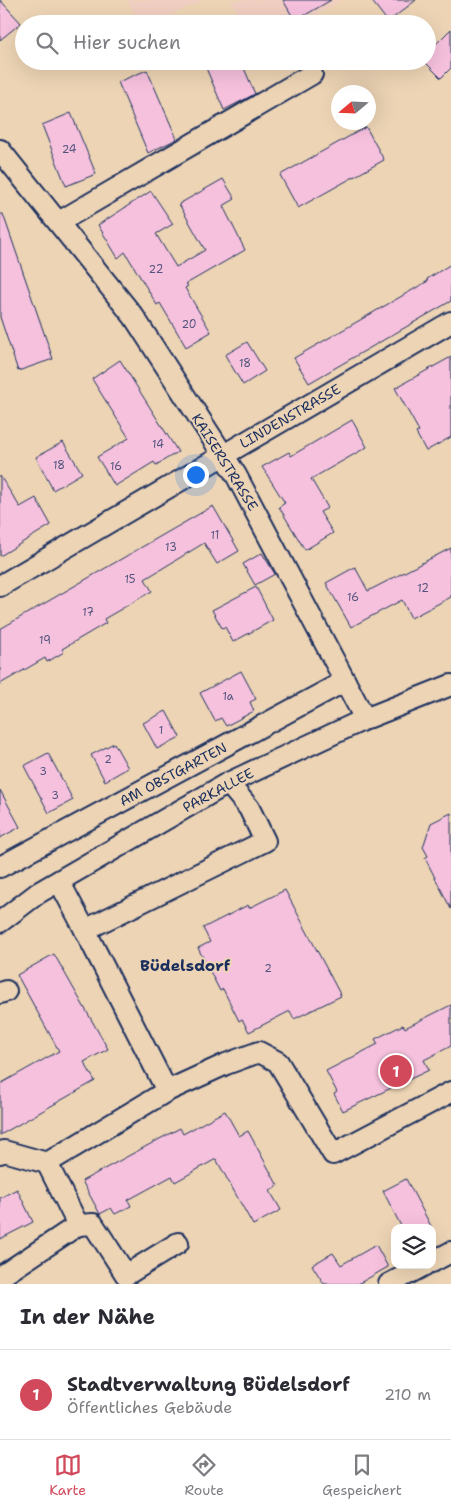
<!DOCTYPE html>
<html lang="de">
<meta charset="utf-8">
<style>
:root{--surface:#fff;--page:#f2f2f3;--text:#2b2b33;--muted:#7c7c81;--line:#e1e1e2;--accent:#d1495b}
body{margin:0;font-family:"Shantell Sans",sans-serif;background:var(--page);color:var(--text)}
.controls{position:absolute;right:15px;bottom:15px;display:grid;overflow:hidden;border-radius:10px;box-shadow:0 5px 20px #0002}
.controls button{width:45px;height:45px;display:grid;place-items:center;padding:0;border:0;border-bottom:1px solid var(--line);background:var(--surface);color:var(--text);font:25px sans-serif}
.compass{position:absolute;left:331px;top:85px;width:45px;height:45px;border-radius:50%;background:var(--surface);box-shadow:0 5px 20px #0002;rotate:251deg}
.you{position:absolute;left:195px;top:474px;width:18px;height:18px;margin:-12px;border:4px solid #fff;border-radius:50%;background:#1a73e8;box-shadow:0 0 0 8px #1a73e833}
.badge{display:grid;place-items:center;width:32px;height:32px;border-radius:50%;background:var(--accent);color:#fff;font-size:16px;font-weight:700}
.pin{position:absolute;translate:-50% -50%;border:2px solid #fff;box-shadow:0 1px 5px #0006}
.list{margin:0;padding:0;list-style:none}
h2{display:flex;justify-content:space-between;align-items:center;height:65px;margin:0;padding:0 20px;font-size:21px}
h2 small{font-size:16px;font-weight:400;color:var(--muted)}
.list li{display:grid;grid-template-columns:32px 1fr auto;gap:15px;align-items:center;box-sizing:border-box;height:90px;padding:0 20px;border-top:1px solid var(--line)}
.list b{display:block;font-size:19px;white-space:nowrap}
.list p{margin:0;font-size:16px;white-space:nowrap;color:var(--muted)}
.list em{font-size:16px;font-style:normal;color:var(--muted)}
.icon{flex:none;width:28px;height:28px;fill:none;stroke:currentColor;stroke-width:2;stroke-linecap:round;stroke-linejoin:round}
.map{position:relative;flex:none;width:451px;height:1284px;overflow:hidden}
.search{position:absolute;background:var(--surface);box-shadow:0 5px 20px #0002;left:15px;right:15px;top:15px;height:55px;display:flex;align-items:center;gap:12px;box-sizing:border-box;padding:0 18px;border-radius:28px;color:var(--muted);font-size:19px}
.sheet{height:155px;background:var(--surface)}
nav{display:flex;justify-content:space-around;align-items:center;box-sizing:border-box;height:70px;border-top:1px solid var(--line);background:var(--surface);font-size:14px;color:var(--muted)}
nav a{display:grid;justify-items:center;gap:2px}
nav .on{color:var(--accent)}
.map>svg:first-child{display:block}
.built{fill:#f0cec1}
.building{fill:#f6c1dd;stroke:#1b2f5e}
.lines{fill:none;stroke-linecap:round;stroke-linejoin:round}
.minor-casing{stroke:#1b2f5e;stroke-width:24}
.minor{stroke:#edd4b5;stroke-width:20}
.labels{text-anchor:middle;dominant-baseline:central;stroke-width:4;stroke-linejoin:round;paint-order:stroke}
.number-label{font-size:11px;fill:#52547e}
.street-label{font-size:14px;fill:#1b2f5e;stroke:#edd4b5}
.quarter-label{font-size:16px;font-weight:bold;fill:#1b2f5e;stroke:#edd4b5}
</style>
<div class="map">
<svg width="451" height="1284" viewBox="0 0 451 1284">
<rect width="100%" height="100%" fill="#edd4b5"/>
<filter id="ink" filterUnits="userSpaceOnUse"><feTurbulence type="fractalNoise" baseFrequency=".02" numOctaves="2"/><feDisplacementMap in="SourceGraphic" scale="10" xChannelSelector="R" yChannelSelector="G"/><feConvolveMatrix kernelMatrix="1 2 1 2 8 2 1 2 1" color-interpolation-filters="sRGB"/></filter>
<g filter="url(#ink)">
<g class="built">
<polygon points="127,0 204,0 149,24 141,24"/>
<polygon points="231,0 342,0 300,24 243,24"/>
</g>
<g class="building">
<polygon points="0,0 21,23 0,40"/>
<polygon points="283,0 331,0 295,21"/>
<polygon points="371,0 416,0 388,22"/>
<polygon points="451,29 451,68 441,78 424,61 427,61 427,53"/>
<polygon points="203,61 241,61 255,94 224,110"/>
<polygon points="147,70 177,139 148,153 118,82"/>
<polygon points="71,113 96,174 66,186 42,125"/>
<polygon points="366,127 384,160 298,208 280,175"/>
<polygon points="223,179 235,199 223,206 245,250 186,284 188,286 185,288 211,332 186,347 160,303 157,305 125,252 118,258 98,225 151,191 173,224 156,234 176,267 205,250 179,204"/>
<polygon points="0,214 3,214 53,359 18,371 0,317"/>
<polygon points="451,264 451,301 309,383 294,358 428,281 427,279"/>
<polygon points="247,342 265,371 243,385 225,355"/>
<polygon points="451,357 451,437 426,451 416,433 419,431 395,388"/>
<polygon points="120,360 178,452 156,465 154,462 115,486 97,457 129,438 92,379"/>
<polygon points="352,420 367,447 311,479 328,508 320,512 333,533 305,550 279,507 285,503 262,467 289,452 291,456"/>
<polygon points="63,442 82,473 53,490 36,457"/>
<polygon points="0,476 20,507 36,498 51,525 0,556"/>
<polygon points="213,506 239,551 217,564 204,543 145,579 152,591 104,619 106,623 62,649 64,652 47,662 45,658 0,684 0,629"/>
<polygon points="451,548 451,597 411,618 402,600 351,627 326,583 355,567 368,591"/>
<polygon points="262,553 275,574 255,585 243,564"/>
<polygon points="256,587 273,620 233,642 225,627 222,628 212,610"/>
<polygon points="241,671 256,699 250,702 254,711 226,726 221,718 215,721 200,693"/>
<polygon points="166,711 180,737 157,749 143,723"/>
<polygon points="114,743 128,768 105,781 91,755"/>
<polygon points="48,753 73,800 49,813 24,766"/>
<polygon points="0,790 20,827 0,838"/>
<polygon points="451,813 451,909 425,858 428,856 423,847 431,823"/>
<polygon points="285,890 341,996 294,1019 290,1011 249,1032 242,1019 239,1021 223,989 220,991 198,948 210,942 203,928 248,905 249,908"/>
<polygon points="54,954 108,1049 84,1062 95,1081 0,1135 0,1084 59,1051 17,975"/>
<polygon points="451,1005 451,1046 424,1060 429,1070 343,1111 334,1094 337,1092 326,1071 378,1044 375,1039 403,1025 405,1028"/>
<polygon points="225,1111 239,1136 248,1131 278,1186 270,1191 281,1210 253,1225 216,1159 175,1182 172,1176 128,1200 131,1206 115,1214 111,1208 100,1214 82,1181 180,1128 183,1134"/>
<polygon points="406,1179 432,1228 402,1228 383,1191"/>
<polygon points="17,1189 33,1222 0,1239 0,1198"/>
<polygon points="376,1245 388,1267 358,1284 324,1284 312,1265 333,1253 341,1265"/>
</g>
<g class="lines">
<defs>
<g id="minor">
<polyline points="0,150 134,317 236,475 365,719"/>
<polyline points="59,222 312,74"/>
<polyline points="0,586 451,322"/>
<polyline points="0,867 345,681"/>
<polyline points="59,881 85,930 265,841 249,808 228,783"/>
<polyline points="0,922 38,893 228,783 365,719 451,685"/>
<polyline points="0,993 6,991"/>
<polyline points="167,1091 226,1064 259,1052 278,1062 333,1154 451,1092"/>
<polyline points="0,1153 4,1151 47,1163 167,1091 85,930"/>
<polyline points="47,1163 78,1225 93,1224 126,1275 178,1243"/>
<polyline points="432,1262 451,1252"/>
<polyline points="0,1277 78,1225"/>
<polyline points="389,1284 425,1265"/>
</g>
</defs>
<use href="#minor" class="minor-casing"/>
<use href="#minor" class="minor"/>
</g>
</g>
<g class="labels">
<g class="number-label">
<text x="69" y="149">24</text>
<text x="156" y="269">22</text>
<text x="189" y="324">20</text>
<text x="245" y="363">18</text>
<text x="158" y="444">14</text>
<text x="59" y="465">18</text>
<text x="116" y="466">16</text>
<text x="215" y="535">11</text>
<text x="171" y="547">13</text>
<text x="130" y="579">15</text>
<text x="423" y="588">12</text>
<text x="353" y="597">16</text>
<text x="88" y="612">17</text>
<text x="45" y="640">19</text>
<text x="228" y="696">1a</text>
<text x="161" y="730">1</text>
<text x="108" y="759">2</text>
<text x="43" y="771">3</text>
<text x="55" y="795">3</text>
<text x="268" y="968">2</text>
</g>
<g class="street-label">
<text transform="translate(290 416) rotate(-30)">LINDENSTRASSE</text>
<text transform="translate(225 462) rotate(58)">KAISERSTRASSE</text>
<text transform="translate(173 774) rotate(-28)">AM OBSTGARTEN</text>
<text transform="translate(218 790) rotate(-28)">PARKALLEE</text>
</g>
<g class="quarter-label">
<text x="185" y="965">Büdelsdorf</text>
</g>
</g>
</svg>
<div class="controls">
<button><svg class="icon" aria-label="layers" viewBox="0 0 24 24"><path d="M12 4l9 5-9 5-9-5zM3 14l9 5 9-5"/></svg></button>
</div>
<svg class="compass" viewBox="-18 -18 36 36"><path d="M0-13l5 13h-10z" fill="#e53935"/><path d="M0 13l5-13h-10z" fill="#7c7c81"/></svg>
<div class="you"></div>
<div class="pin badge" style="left:396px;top:1071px">1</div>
<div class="search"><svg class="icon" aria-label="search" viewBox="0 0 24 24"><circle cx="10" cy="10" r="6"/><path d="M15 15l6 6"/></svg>Hier suchen</div>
</div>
<section class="sheet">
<h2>In der Nähe<small></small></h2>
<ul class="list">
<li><span class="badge">1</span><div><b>Stadtverwaltung Büdelsdorf</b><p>Öffentliches Gebäude</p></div><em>210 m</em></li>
</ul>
</section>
<nav>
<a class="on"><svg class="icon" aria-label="map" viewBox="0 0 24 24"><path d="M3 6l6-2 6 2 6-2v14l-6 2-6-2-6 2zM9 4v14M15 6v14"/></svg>Karte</a>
<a><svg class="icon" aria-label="directions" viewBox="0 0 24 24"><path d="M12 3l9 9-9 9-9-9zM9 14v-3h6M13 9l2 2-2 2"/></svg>Route</a>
<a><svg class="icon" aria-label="saved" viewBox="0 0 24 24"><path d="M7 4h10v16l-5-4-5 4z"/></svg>Gespeichert</a>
</nav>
